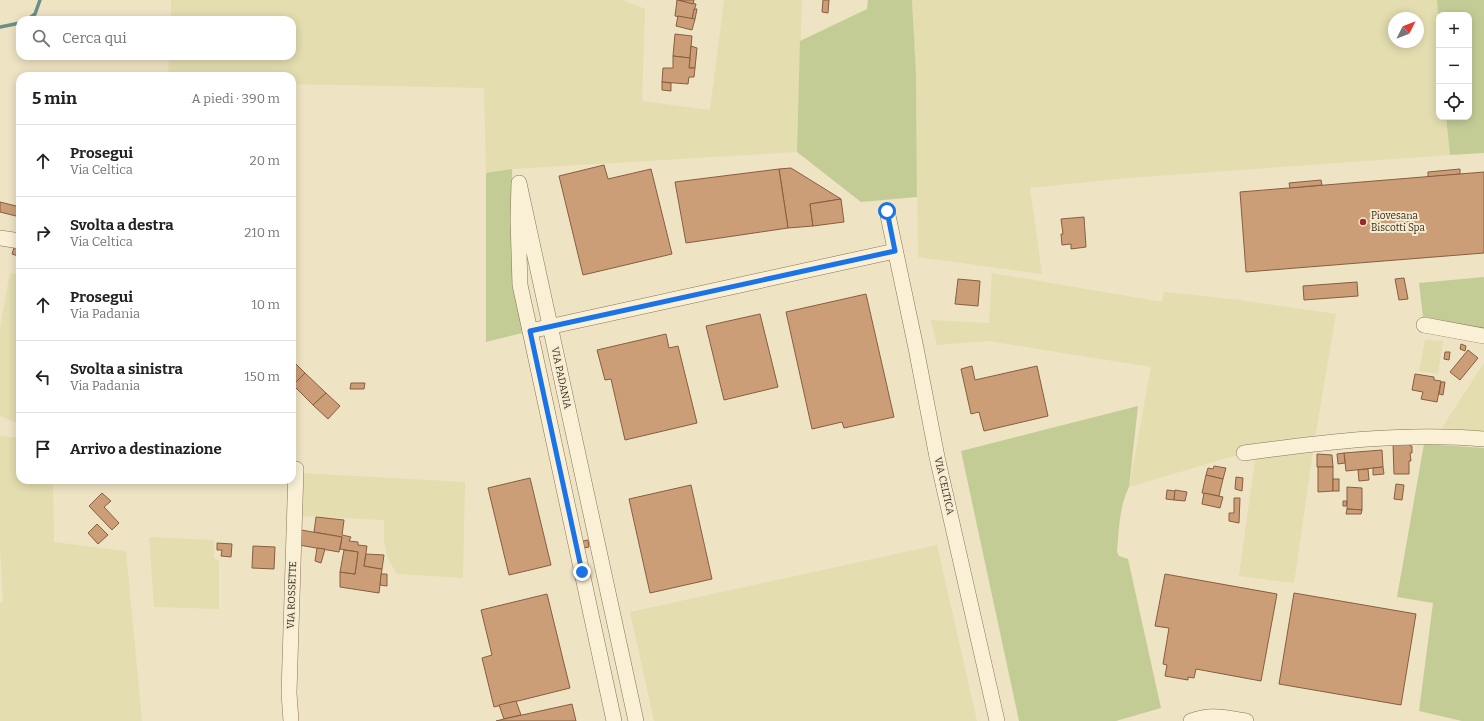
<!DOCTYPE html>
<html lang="it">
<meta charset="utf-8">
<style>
:root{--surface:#fff;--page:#f2f2f2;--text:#222;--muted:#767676;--line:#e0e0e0}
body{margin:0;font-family:Bitter,serif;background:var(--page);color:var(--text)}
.controls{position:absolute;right:12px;top:12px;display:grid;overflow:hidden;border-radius:8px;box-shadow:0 2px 10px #0003}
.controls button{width:36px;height:36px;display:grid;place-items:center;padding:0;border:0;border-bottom:1px solid var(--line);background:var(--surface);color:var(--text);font:20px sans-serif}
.compass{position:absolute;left:1388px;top:12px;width:36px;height:36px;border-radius:50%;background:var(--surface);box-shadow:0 2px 10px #0003;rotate:48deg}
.stop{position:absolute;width:12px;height:12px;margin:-9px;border:3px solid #1a73e8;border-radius:50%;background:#fff}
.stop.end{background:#1a73e8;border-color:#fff;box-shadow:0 1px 4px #0008}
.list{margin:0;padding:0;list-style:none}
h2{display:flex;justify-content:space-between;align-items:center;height:52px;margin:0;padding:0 16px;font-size:17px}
h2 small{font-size:13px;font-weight:400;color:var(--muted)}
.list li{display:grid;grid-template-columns:26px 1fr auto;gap:12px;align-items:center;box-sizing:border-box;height:72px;padding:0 16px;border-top:1px solid var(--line)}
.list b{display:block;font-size:15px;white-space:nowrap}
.list p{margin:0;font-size:13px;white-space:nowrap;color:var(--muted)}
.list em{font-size:13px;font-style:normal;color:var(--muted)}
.icon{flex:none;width:22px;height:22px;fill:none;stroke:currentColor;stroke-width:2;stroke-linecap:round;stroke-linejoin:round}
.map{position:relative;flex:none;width:1484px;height:721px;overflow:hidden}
.search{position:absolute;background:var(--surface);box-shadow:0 2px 10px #0003;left:16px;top:16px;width:280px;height:44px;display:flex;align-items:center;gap:10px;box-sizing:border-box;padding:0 14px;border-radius:12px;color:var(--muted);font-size:15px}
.panel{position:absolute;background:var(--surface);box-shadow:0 2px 10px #0003;left:16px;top:72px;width:280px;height:412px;border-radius:12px}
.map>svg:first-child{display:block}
.farmland{fill:#e3ddb0;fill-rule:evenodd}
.green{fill:#c4cc96}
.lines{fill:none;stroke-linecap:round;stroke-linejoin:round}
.stream{stroke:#6c8f87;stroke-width:3.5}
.building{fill:#cc9e78;stroke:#875e3f}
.minor-casing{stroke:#88745a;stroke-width:16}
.minor{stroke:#f9f0d6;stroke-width:15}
.route{stroke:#1a73e8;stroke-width:5}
.poi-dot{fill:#972d2a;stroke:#f5ecd2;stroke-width:1.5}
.labels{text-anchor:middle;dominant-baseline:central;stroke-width:4;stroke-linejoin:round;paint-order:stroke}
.poi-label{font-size:10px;fill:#382b1e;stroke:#f5ecd2;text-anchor:start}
.street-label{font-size:10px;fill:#382b1e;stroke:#f5ecd2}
</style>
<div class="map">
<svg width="1484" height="721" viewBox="0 0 1484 721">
<rect width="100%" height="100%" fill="#eee3c3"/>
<g class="farmland">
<polygon points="171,0 623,0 645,9 642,101 710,110 724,0 802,0 797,152 512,169 486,173 484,88 292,84 292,76 168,76 169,56 292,56 292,20 171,20"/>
<path d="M912,0H1437L1439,28V117H1446L1450,155L1127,178L1030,188L1042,274L918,257L916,74ZM1394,18H1418V42H1394Z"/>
<polygon points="10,273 20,275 20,424 0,416 0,328"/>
<polygon points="992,273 1162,302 1164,292 1240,300 1336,314 1314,444 1294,583 1239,576 1256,452 1244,453 1129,487 1151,367 988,341 937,345 931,320 989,323"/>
<polygon points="1425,340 1443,341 1438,374 1419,371"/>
<polygon points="1484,363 1484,439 1436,437"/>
<polygon points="0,436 20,438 20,480 53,480 54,542 126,551 142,721 0,721 0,602 3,602 0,546"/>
<polygon points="300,473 465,482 463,578 397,574 387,557 384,540 384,520 301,516"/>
<polygon points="149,537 214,540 214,558 219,561 219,609 154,607"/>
<polygon points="937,545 977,721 654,721 630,612"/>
</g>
<g class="green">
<polygon points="868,0 912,0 916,74 917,197 861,202 797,152 800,41 867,9"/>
<polygon points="1437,0 1484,0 1484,153 1450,155 1446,117 1469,117 1469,15 1439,15 1439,28"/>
<polygon points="512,169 514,277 530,331 486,342 486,173"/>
<polygon points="1484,277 1484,336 1424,325 1419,283"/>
<path d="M1138,406L1129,487C1119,507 1119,531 1117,552L1119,556L1128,559L1161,708L1116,721H1019L961,451Z"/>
<polygon points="1424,444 1484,448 1484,721 1462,721 1419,711 1433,603 1397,597"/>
</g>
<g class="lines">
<g class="stream">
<polyline points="27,20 35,14 40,0"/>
<polyline points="0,27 20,23"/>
</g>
</g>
<g class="building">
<polygon points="677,0 696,4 692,19 675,16"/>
<polygon points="679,0 694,0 693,4"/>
<polygon points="823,0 829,0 828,13 822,12"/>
<polygon points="694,9 697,9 695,19 692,19"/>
<polygon points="678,16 695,19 692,30 676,26"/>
<polygon points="675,34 692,36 690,58 673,56"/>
<polygon points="691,46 697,48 695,68 689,68"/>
<polygon points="673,56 690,58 689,68 695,68 694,77 689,77 688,84 662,82 663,68 673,68"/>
<polygon points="662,82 671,83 671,91 662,90"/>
<polygon points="604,165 608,179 651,169 672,254 583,275 559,176"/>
<polygon points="791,168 841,199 810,204 813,226 788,228 779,169"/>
<polygon points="779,169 788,228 686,243 675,182"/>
<polygon points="1460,169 1460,174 1428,177 1428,172"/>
<polygon points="1484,172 1484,253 1246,272 1240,192"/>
<polygon points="1321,180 1322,185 1290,188 1289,183"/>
<polygon points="841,199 844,222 813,226 810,204"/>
<polygon points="0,202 20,207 20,217 0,212"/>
<polygon points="1084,217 1086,247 1071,249 1071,244 1062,245 1061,234 1063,234 1061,219"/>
<polygon points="16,242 20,245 18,256 12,254"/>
<polygon points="1404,278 1408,299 1399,300 1395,279"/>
<polygon points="958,279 980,281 978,306 955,304"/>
<polygon points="1357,282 1358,296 1304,300 1303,286"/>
<polygon points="866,294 894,417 844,428 842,422 812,429 786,312"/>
<polygon points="760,314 778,387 724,400 706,326"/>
<polygon points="666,334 669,348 678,346 697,423 625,440 611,379 605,380 597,350"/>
<polygon points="1461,344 1466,346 1465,351 1460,349"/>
<polygon points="1468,350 1478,358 1460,380 1450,372"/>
<polygon points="1445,352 1450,352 1449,360 1444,359"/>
<polygon points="292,360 305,373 293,385 292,384"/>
<polygon points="972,366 975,380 1037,366 1048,416 984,431 979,412 971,414 961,369"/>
<polygon points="305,373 326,393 313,405 293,385"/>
<polygon points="1415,374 1434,377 1434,380 1441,381 1437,402 1421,399 1423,392 1412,390"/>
<polygon points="1441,382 1445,382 1443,395 1439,394"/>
<polygon points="351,383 365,383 364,389 350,389"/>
<polygon points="326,393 340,406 328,419 313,405"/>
<polygon points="1410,442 1410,446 1412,446 1412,453 1410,453 1411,461 1409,461 1409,474 1394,474 1393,443"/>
<polygon points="1382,450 1383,467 1346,471 1344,453"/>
<polygon points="1344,453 1345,463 1338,464 1337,454"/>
<polygon points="1317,454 1332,455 1333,467 1317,467"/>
<polygon points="1214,466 1226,468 1223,479 1206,475 1208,468 1213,469"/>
<polygon points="1318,467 1333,467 1333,491 1318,492"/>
<polygon points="1383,467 1384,474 1373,475 1373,468"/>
<polygon points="1368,469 1369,480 1359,481 1358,470"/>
<polygon points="1206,475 1223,479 1219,496 1202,493"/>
<polygon points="1236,477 1243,478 1242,491 1235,489"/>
<polygon points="530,478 551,565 509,575 488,488"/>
<rect x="1333" y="479" width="6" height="12"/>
<polygon points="1396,484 1404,485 1402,500 1394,499"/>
<polygon points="691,485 712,579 650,593 629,499"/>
<polygon points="1347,487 1362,488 1362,510 1347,509"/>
<polygon points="1167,490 1175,491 1174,500 1166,499"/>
<polygon points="1175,490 1187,492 1185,501 1174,500"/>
<polygon points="102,493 111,501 104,507 119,523 112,530 89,506"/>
<polygon points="1204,493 1223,497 1220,508 1202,504"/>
<polygon points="1234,498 1240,498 1239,523 1229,521 1229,513 1234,513"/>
<polygon points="1343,501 1347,501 1346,506 1343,506"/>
<polygon points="1347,509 1362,510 1361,514 1346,514"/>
<polygon points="316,517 344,520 342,535 351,537 349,541 358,542 358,545 367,546 364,566 382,569 379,593 340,587 340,572 355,574 358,552 340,549 342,537 314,532"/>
<polygon points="97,524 108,535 98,544 88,533"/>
<polygon points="301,530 342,537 339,552 299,545"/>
<polygon points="588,540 589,547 584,548 583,541"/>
<polygon points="217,543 232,544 231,557 221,556 222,550 217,550"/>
<polygon points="253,546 275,547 274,569 252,568"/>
<polygon points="317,548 325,549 321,563 315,561"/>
<polygon points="344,550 358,552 355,574 340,572"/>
<polygon points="366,554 384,555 382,569 364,566"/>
<polygon points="381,574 387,574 387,586 380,585"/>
<polygon points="1165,574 1277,594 1261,681 1196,669 1194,678 1188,677 1188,680 1165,676 1167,665 1163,664 1169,628 1155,626"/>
<polygon points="1294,593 1416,614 1401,705 1279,684"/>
<polygon points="547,594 570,688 494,707 482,658 492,655 481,610"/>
<polygon points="516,701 521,715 504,719 499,705"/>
<polygon points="572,704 576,721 496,721 504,719"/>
</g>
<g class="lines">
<defs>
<g id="minor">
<polyline points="887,211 916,348 937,457 997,721"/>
<polyline points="0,238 20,241"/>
<polyline points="1424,325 1484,336"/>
<polyline points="530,331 520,285 518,219 519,183 636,721"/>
<path d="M1244,453C1324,442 1404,432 1484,439"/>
<polyline points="291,721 289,693 296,469"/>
<polyline points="614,721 530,331 895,251"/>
<path d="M1191,721C1213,713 1224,718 1246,721"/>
</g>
</defs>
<use href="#minor" class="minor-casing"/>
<use href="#minor" class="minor"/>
</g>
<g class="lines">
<polyline class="route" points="582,572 530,331 895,251 887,211"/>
</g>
<circle class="poi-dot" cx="1363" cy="222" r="4"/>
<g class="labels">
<g class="poi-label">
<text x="1371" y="216">Piovesana<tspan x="1371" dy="12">Biscotti Spa</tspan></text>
</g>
<g class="street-label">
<text transform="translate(561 378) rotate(78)">VIA PADANIA</text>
<text transform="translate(944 486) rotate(77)">VIA CELTICA</text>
<text transform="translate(292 595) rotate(-88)">VIA ROSSETTE</text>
</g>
</g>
</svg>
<div class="controls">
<button>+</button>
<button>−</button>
<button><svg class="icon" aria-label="locate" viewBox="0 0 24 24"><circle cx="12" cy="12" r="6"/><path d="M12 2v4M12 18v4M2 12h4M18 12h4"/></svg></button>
</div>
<svg class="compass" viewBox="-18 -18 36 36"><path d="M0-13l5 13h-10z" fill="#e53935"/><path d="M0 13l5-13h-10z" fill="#767676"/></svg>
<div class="stop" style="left:887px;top:211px"></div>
<div class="stop end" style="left:582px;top:572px"></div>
<div class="search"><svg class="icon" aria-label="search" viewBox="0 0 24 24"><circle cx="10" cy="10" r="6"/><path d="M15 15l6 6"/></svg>Cerca qui</div>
<section class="panel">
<h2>5 min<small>A piedi · 390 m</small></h2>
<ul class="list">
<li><svg class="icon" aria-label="ahead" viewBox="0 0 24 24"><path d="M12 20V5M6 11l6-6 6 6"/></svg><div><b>Prosegui</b><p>Via Celtica</p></div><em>20 m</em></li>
<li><svg class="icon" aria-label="right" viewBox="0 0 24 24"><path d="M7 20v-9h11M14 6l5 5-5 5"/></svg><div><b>Svolta a destra</b><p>Via Celtica</p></div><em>210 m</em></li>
<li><svg class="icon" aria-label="ahead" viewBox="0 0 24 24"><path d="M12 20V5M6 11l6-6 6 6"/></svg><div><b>Prosegui</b><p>Via Padania</p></div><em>10 m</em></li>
<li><svg class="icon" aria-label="left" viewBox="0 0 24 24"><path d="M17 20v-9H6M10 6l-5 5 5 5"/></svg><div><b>Svolta a sinistra</b><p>Via Padania</p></div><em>150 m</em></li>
<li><svg class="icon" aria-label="arrive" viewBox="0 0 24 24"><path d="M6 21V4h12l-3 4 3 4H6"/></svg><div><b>Arrivo a destinazione</b></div></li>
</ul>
</section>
</div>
